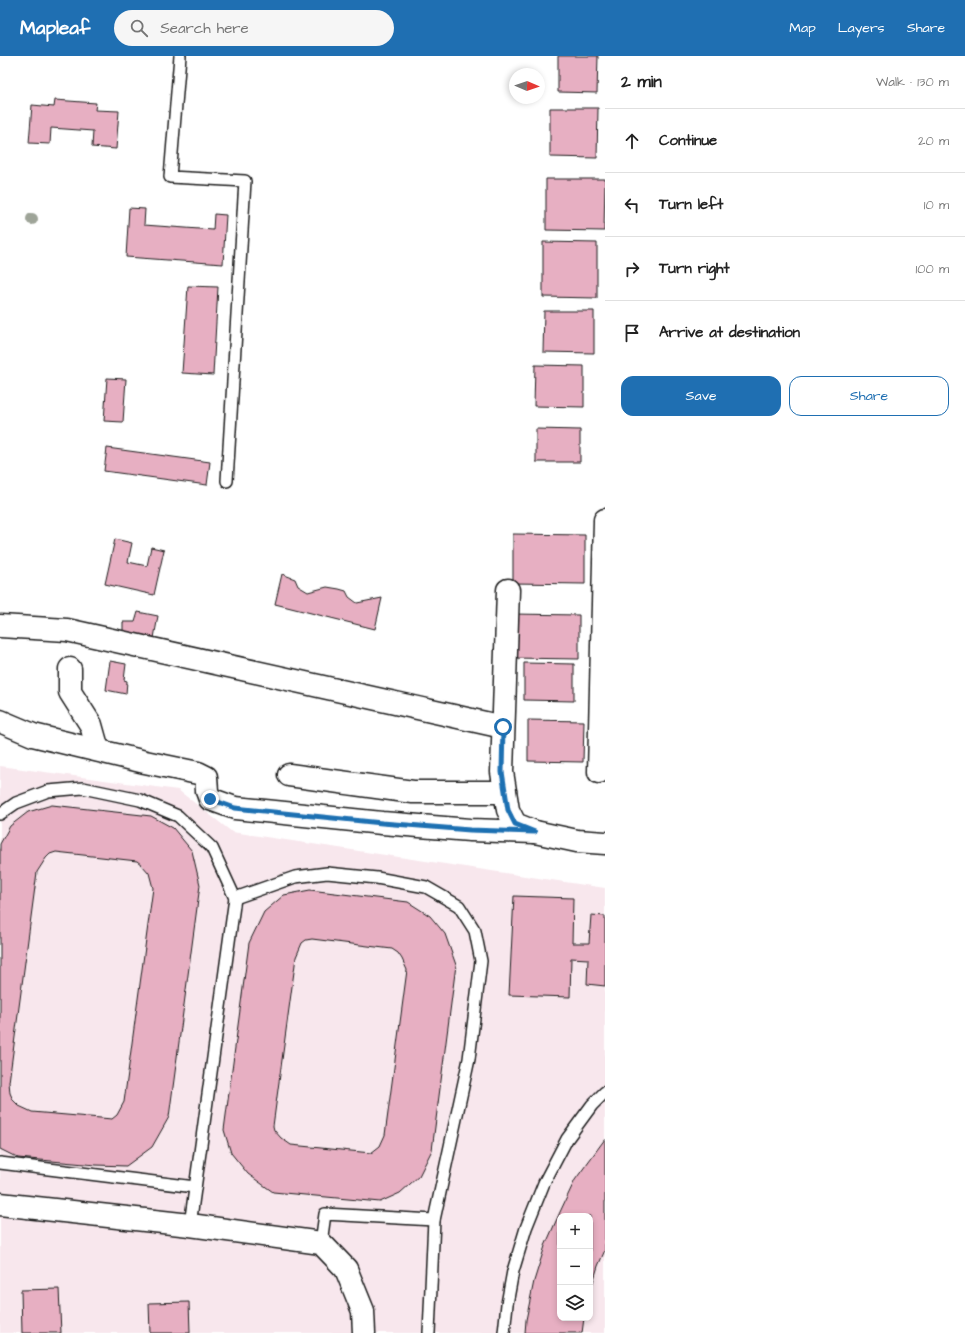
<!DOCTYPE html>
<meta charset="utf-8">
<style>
:root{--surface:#fff;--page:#f6f6f6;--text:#222;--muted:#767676;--line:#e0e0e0;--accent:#1f6fb2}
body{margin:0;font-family:"Architects Daughter",sans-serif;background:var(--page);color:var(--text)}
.controls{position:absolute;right:12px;bottom:12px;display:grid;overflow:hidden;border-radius:8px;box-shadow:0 2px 6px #0003}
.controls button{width:36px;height:36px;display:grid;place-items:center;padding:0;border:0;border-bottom:1px solid var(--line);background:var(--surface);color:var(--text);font:20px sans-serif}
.compass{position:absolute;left:509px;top:12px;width:36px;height:36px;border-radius:50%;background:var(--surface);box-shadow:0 2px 6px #0003;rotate:92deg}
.stop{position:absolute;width:12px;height:12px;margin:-9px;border:3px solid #1f6fb2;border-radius:50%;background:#fff}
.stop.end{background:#1f6fb2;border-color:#fff;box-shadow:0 1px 4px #0008}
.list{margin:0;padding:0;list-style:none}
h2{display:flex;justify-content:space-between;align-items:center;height:52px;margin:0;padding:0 16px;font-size:17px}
h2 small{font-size:13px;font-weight:400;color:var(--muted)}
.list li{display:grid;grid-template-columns:26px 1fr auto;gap:12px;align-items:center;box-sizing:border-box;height:64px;padding:0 16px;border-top:1px solid var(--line)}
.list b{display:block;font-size:15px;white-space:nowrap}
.list em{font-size:13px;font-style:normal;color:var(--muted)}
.actions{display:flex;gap:8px;padding:12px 16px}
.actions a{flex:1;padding:9px 0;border:1px solid var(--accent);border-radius:12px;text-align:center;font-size:14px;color:var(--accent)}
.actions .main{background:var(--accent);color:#fff}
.icon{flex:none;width:22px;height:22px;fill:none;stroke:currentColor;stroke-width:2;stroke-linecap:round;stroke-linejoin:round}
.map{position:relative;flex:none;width:605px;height:1277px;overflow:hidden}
header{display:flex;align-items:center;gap:24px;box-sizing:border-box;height:56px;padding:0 20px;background:var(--accent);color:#fff}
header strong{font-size:19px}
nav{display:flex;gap:22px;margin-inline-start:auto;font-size:14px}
.search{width:280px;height:36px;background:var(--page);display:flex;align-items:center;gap:10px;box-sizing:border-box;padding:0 14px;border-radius:22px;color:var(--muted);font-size:15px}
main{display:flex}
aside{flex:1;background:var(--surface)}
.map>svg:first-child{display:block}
.built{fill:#f8e7ed;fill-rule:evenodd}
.building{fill:#e7afc2;stroke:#1c1c1c;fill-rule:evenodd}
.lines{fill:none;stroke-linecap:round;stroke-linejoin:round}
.lane-casing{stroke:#1c1c1c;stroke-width:14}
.street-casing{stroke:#1c1c1c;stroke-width:25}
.lane{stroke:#fff;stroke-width:11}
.street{stroke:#fff;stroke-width:22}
.tree{fill:#9ea498}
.route{stroke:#1f6fb2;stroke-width:5}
</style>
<header>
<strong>Mapleaf</strong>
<div class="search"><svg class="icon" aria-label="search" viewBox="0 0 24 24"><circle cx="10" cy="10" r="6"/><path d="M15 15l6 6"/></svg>Search here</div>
<nav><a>Map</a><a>Layers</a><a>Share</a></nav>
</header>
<main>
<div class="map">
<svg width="605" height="1277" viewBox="0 0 605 1277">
<rect width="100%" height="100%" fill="#fff"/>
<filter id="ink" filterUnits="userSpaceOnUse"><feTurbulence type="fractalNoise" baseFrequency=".025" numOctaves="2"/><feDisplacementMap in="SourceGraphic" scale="8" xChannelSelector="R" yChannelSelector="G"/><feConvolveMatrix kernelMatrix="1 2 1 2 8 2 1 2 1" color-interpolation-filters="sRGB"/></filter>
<g filter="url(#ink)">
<path class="built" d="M0,710L178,734L232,776L605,832V1277H0ZM560,1160H590V1262H560Z"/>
<g class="building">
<polygon points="558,0 598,0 597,37 558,36"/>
<polygon points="55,44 96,47 95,54 119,55 116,93 92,91 93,75 51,72 50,88 29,87 32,49 54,51"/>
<polygon points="550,52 598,52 597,102 550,101"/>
<polygon points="546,123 605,123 604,175 546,174"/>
<polygon points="129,152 145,153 144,169 213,174 214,158 226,159 223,208 126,201"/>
<polygon points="543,186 597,187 597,242 543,241"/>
<polygon points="188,230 218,231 213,319 182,317"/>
<polygon points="544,255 594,255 594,297 543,296"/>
<polygon points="535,309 584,310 584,351 534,350"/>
<polygon points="107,322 126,323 123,366 104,365"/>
<polygon points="536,373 580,374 580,406 536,406"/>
<polygon points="107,392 210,406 207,429 104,415"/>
<polygon points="513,478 585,479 585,528 513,527"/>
<polygon points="115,483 132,487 128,506 147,510 151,491 164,494 154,539 105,528"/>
<polygon points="282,518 295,523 298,530 308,536 327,531 339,533 346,535 349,541 357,547 382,542 375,573 275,548"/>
<polygon points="138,556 158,560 154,582 123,577 123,566 135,566"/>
<polygon points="513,558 579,559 579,603 512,602"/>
<polygon points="110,605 126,608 124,624 127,625 126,638 106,634"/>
<polygon points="524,607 574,608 574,645 524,644"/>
<polygon points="528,664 584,665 583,706 528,705"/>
<path d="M52,749L151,760L173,772L192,795L200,829L169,1061L152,1091L126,1110L96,1109L18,1102L0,1093V788L10,770L28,756ZM56,796L137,805L142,809L149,817L153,832L124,1046L117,1059L112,1063L32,1056L19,1050L13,1044L10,1037L9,1026L37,816L46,802L50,798Z"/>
<path d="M310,834L408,846L430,860L445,878L456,909L432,1094L419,1120L400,1137L380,1146L273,1136L248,1118L231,1097L224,1074L249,887L264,856L284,839ZM312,883L392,893L398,897L402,903L407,914L385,1079L380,1090L371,1097L291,1089L281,1082L274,1074L273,1070L296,901L302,887L306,884Z"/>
<polygon points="514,840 573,842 572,887 589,887 591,859 605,860 605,930 587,928 588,903 571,902 570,941 509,939"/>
<polygon points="605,1083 605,1194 598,1210 590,1236 590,1160 560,1160 560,1262 584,1262 582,1277 525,1277 526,1264 534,1225 545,1190 560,1156 575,1124"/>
<polygon points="59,1233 61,1277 22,1277 21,1234"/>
<polygon points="189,1246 190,1277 150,1277 149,1247"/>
</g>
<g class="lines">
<defs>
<g id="lane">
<polyline points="180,0 170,121 245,125 227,425"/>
<polyline points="0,758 16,747 48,735 83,732 140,744 178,760 212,792 235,842 190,1169"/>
<polyline points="235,842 295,821 327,817 377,822 426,831 459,850 475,875 481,905 469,1003 434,1164 429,1277"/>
<polyline points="0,1107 195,1131"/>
<polyline points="321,1187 325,1158 434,1164"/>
<polyline points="504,1277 507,1248 513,1215 526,1172 544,1127 567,1083 592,1049 605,1036"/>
</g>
<g id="street">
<polyline points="508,534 502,716 508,754 515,768 535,776 577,785 605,787"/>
<polyline points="0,570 67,574 503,671"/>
<polyline points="70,613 70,636 91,669 98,694"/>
<polyline points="0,665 33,679 145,706 198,717 206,721 207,735 210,743 235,752 382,767 470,774 535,776"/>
<polyline points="599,716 605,464"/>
<polyline points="289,719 413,736 505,736"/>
<polyline points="0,1148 190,1169 321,1187 346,1213 363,1255 364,1277"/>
</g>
</defs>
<use href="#lane" class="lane-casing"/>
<use href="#street" class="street-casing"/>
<use href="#lane" class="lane"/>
<use href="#street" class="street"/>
</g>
<circle class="tree" cx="32" cy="163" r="6"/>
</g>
<g class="lines" filter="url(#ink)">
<polyline class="route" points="210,743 235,752 382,767 470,774 535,776 515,768 508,754 502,716 503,671"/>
</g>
</svg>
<div class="controls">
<button>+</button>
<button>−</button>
<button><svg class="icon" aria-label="layers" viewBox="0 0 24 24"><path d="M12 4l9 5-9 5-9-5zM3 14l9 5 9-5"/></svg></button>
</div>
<svg class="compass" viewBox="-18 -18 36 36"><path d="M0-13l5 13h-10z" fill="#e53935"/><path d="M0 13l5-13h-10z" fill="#767676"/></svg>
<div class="stop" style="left:503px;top:671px"></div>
<div class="stop end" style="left:210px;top:743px"></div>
</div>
<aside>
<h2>2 min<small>Walk · 130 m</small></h2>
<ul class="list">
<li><svg class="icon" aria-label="ahead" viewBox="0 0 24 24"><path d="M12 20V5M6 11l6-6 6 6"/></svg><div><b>Continue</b></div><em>20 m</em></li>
<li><svg class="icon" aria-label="left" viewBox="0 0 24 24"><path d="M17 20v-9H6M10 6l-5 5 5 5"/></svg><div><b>Turn left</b></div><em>10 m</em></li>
<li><svg class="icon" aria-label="right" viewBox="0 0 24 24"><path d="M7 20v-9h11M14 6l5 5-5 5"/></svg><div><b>Turn right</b></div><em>100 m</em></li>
<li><svg class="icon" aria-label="arrive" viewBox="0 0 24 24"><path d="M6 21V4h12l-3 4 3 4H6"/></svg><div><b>Arrive at destination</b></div></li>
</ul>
<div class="actions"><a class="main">Save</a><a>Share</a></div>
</aside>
</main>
